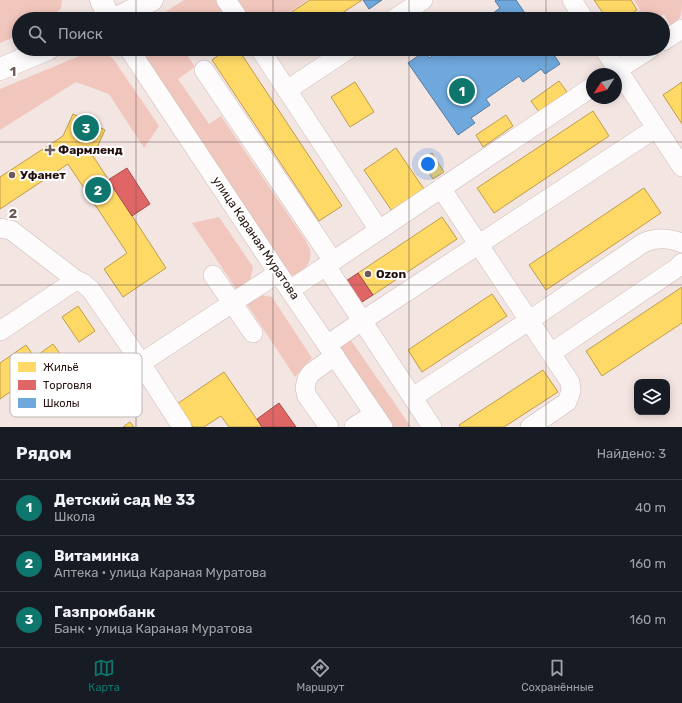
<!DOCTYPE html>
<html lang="ru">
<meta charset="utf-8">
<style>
:root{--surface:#171b24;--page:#20242c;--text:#f1f3f6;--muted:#9ea1a6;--line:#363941;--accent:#0f766e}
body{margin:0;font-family:Rubik,sans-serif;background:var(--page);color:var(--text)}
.controls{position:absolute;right:12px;bottom:12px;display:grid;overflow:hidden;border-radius:8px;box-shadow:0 2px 10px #0003}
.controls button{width:36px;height:36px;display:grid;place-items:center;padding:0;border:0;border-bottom:1px solid var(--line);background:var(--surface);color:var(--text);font:20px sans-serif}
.compass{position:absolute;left:586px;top:68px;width:36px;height:36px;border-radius:50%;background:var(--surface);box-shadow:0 2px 10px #0003;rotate:234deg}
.you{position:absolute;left:428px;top:164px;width:14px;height:14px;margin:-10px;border:3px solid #fff;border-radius:50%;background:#1a73e8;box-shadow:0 0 0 6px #1a73e833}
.badge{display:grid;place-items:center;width:26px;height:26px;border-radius:50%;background:var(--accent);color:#fff;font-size:13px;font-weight:700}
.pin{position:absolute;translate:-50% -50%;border:2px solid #fff;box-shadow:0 1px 4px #0006}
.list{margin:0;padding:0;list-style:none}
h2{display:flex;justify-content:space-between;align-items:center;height:52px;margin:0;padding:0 16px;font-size:17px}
h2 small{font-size:13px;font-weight:400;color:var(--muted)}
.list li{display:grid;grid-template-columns:26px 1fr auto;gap:12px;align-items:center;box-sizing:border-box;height:56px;padding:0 16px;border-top:1px solid var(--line)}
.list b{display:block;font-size:15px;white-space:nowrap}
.list p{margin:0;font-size:13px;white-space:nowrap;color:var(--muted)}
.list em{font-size:13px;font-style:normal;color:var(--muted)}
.icon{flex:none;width:22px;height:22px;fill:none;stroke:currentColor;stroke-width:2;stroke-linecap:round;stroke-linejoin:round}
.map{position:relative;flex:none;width:682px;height:427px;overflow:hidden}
.search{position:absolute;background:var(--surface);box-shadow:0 2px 10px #0003;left:12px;right:12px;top:12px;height:44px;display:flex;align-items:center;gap:10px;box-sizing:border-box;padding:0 14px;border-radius:22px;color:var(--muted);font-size:15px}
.sheet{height:220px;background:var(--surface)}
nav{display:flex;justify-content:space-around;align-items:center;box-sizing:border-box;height:56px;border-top:1px solid var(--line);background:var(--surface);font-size:11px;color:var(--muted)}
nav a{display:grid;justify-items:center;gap:2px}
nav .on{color:var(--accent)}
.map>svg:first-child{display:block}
.green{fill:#f1c6bd}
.homes{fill:#ffd966;stroke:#bd9c4b}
.shops{fill:#e06666;stroke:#a74c4b}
.schools{fill:#6fa8dc;stroke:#587a9d}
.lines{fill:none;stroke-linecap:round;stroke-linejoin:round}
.minor-casing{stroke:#cbbab7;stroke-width:20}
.major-casing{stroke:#cbbab7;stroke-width:23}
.minor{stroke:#fdfbfb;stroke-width:19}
.major{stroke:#fdfbfb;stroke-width:22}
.grid{fill:none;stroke:#6b5a56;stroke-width:1;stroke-opacity:0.55}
.poi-dot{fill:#6b5a56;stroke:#fff;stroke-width:1.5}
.labels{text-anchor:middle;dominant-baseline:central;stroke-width:4;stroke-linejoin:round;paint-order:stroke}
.poi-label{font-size:12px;font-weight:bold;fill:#220f0b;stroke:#fff;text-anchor:start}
.street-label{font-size:12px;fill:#220f0b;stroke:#fff}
.key{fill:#fff;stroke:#bdb7b6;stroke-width:1}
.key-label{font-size:11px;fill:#220f0b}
.grid-label{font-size:13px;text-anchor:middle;font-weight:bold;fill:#6b5a56;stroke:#fff;stroke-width:4;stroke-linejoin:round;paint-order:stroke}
</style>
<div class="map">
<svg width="682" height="427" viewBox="0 0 682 427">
<rect width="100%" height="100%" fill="#f3e5e2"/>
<g class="green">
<polygon points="0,0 62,0 61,8 51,19 19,19 19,35 0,43"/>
<polygon points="184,0 218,0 227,15 221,19 154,19"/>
<polygon points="232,0 308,0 279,19 244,19"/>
<path d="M634,0H682C682,14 682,17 672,27L664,14L656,19H627L640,10Z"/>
<path d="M133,49H183L195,67L178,79L209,124L221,116L306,241C307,244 309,247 310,250C313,265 302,273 290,276Z"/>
<polygon points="96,51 107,54 114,60 159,126 144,148 109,94 76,82 0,130 0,89 84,54"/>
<polygon points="219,217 253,267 250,281 237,290 192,223"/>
<polygon points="260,295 272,297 312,358 295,377 246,303"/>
<polygon points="350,339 411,427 384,427 332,351"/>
</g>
<g class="homes">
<polygon points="310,0 362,0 333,19 281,19"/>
<polygon points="594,0 631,0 637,10 623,19 607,19"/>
<polygon points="227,49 238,49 342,206 319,221 212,60"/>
<polygon points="559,81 567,92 539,112 531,101"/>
<polygon points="355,82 374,112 350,127 331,97"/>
<polygon points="682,82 682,124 663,95"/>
<polygon points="593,111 609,136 494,213 477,188"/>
<polygon points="73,114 105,130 93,156 166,268 123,297 104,269 127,253 68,164 0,209 0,177 63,136"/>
<polygon points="506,115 513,126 483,147 476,135"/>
<polygon points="396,148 424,189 392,211 364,170"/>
<polygon points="432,153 444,172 433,179 421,160"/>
<polygon points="644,188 661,213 546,290 529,265"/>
<polygon points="442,217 457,239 373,295 358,273"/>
<polygon points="682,287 682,323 602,376 586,351"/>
<polygon points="492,294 507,316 422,372 408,350"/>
<polygon points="78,306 95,331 79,342 62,317"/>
<polygon points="53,344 69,366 50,379 35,357"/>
<polygon points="26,345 43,369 0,399 0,363"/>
<polygon points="543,370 558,392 504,427 460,427 459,425"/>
<polygon points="224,372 262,427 229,427 221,416 204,427 193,427 177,404"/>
<polygon points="130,422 134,427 123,427"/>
</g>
<g class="shops">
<polygon points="127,168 150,204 132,216 108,180"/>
<polygon points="358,273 373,295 354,307 340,285"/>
<polygon points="279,403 296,427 262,427 257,419"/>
</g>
<g class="schools">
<polygon points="363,0 382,0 369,9"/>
<polygon points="496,0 516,0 529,19 485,19 500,8 495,1"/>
<polygon points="442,49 450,49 455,56 465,49 550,49 560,64 545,74 541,69 523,82 519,76 486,99 490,105 471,118 475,123 458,135 408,63 425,51 429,58"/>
</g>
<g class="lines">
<defs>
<g id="minor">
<polyline points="226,0 239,19"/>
<polyline points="572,0 584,19"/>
<polyline points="394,19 423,0"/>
<polyline points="663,41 682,29"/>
<polyline points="129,49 278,273 383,427"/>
<polyline points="260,49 379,230"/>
<polyline points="604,49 682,167"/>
<polyline points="204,70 333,261"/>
<polyline points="611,74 650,49"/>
<polyline points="287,90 349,49"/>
<polyline points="441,188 570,382 571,391 567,402 530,427"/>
<polyline points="0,228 11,230 76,280"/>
<polyline points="326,266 432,427"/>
<polyline points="213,275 253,333"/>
<polyline points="290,290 592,87"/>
<polyline points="0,331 76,280 83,283 91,290 131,348 182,427"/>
<polyline points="327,345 362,321 656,128"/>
<polyline points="551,353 677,268 682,263"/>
<polyline points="141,363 278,273"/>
<path d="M413,397L530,320L643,243C657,237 668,238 682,243"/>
<polyline points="329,427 307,396 305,388 307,379 311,373 335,356"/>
<polyline points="354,427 374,414"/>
</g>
<g id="major">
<polyline points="101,0 110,19"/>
<polyline points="115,19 152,0"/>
<polyline points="0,69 48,49"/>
</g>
</defs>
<use href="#minor" class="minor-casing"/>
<use href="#major" class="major-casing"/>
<use href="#minor" class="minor"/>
<use href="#major" class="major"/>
</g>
<path class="grid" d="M136,0V19M273,0V19M409,0V19M546,0V19M136,49V427M273,49V427M409,49V427M546,49V427M0,142H682M0,285H682"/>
<g class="poi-dot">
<path d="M48 144h4v4h4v4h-4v4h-4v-4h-4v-4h4z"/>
<circle cx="12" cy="175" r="4"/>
<circle cx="368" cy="274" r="4"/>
</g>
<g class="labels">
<g class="poi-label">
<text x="58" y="150">Фармленд</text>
<text x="20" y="175">Уфанет</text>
<text x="376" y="274">Ozon</text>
</g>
<g class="street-label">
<text transform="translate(256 238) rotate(56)">улица Караная Муратова</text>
</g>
</g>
<rect x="10" y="353" width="132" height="64" rx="6" class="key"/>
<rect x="18" y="362" width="18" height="10" fill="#ffd966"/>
<rect x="18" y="380" width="18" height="10" fill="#e06666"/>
<rect x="18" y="398" width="18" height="10" fill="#6fa8dc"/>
<g class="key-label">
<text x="43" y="371">Жильё</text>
<text x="43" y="389">Торговля</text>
<text x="43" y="407">Школы</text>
</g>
<g class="grid-label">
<text x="13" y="76">1</text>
<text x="13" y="218">2</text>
</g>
</svg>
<div class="controls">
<button><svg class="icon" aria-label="layers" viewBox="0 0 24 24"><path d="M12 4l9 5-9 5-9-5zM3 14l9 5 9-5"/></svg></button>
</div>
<svg class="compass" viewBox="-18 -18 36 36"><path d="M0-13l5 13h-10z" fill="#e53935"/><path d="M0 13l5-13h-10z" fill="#9ea1a6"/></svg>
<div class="you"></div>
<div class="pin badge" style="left:462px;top:91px">1</div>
<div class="pin badge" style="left:98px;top:190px">2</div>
<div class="pin badge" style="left:86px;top:128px">3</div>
<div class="search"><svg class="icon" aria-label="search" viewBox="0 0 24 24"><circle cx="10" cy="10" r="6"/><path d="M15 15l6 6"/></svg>Поиск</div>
</div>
<section class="sheet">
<h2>Рядом<small>Найдено: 3</small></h2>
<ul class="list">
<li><span class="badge">1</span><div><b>Детский сад № 33</b><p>Школа</p></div><em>40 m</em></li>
<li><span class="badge">2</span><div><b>Витаминка</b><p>Аптека · улица Караная Муратова</p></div><em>160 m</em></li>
<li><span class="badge">3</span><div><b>Газпромбанк</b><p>Банк · улица Караная Муратова</p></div><em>160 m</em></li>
</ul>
</section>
<nav>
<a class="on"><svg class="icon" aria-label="map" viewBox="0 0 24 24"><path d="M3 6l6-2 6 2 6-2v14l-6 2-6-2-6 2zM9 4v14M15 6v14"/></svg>Карта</a>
<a><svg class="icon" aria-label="directions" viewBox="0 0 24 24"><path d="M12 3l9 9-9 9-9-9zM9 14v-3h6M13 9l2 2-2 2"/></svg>Маршрут</a>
<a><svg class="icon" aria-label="saved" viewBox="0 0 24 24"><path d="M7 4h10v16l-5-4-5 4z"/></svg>Сохранённые</a>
</nav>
